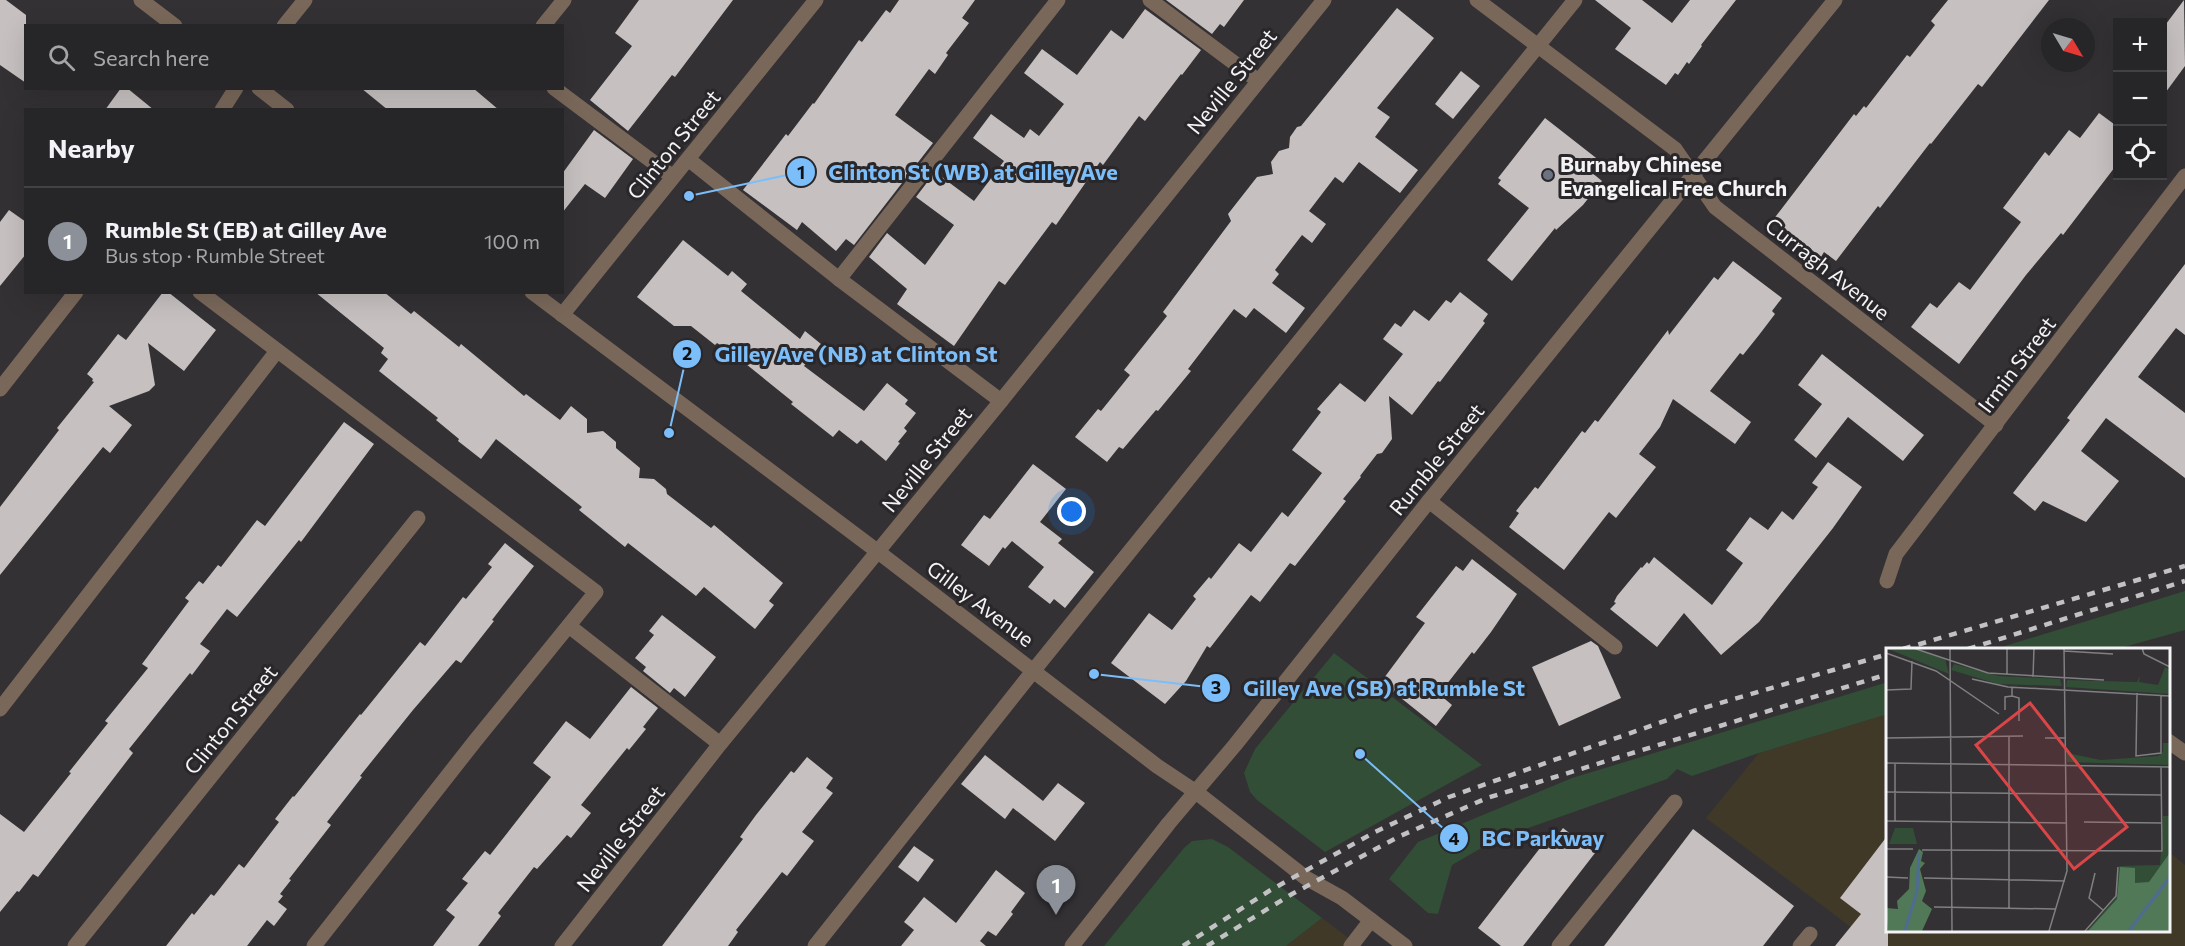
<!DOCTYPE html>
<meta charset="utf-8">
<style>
:root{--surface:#262527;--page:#323133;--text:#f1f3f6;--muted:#a4a5a7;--line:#424244;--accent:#8c9099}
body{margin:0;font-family:Commissioner,sans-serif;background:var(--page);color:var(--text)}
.controls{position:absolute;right:18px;top:18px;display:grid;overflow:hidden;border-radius:0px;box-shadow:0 6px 24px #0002}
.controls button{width:54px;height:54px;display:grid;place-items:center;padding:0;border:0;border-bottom:2px solid var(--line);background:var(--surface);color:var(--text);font:30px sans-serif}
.compass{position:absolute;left:2041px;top:18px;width:54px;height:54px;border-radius:50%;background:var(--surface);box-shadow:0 6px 24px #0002;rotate:128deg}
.you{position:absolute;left:1072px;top:512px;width:21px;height:21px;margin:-15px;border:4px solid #fff;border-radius:50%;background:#1a73e8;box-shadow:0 0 0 9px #1a73e833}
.badge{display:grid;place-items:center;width:39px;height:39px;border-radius:50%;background:var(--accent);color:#fff;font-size:20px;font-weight:700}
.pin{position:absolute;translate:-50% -50px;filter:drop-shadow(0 2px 3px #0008)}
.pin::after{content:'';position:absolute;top:32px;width:21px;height:18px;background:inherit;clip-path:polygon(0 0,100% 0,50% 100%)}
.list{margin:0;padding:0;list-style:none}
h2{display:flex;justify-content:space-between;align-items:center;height:78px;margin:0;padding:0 24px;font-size:26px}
h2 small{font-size:20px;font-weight:400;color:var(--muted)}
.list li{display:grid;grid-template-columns:39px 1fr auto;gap:18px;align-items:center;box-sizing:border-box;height:108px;padding:0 24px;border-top:2px solid var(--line)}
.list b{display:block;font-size:22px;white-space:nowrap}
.list p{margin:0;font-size:20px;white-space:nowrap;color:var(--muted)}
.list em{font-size:20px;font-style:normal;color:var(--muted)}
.icon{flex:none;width:33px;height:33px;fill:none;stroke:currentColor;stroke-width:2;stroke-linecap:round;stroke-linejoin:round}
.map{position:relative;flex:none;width:2185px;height:946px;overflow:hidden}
.search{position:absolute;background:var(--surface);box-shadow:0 6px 24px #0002;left:24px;top:24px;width:540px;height:66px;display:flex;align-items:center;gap:15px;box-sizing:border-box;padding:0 21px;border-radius:0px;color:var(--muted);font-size:22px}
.panel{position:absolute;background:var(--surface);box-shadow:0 6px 24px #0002;left:24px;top:108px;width:540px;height:186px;border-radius:0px}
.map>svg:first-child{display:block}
.commercial{fill:#413928}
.green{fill:#324e36}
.building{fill:#c6c1c0}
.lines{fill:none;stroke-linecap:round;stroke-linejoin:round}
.minor{stroke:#79685a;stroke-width:15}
.rail{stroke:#c2c1c3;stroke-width:4.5;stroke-dasharray:8 8;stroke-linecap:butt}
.worship-dot{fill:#6b7280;stroke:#29272a;stroke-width:2}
.labels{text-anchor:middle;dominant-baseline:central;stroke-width:6;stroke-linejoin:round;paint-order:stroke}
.street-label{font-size:21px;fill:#f4f3f5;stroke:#29272a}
.poi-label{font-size:21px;font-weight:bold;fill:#f4f3f5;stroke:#29272a;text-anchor:start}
.inset-river{fill:none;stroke:#4e6c91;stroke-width:3}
.inset-road{fill:none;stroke:#807f81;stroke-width:1.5}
.view{fill:#da4647;fill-opacity:0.15;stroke:#da4647;stroke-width:3}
.inset-edge{fill:none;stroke:#f4f3f5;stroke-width:3}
.leader{fill:none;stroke:#7cbef9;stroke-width:2}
.callout-dot{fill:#7cbef9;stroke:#29272a;stroke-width:2}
.mark-label{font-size:18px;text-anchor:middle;font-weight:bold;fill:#111}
.callout-label{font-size:22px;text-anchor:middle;font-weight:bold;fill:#7cbef9;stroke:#29272a;stroke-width:6;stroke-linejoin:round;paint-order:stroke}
</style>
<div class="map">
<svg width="2185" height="946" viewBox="0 0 2185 946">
<rect width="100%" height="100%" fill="#333134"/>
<g class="commercial">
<polygon points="1888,714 1888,930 2168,930 2169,852 2185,865 2185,946 1876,946 1706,818 1759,753"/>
<polygon points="1322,918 1359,946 1286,946"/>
</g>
<g class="green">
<polygon points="2185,591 2185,630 2117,649 1995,649"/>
<polygon points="1334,653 1482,765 1325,852 1257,800 1250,792 1244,773 1255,749"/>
<polygon points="1888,682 1888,714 1759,753 1692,776 1677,769 1667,779 1497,839 1452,865 1438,914 1428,913 1389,879 1418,842 1572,778"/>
<polygon points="1212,839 1228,847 1322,918 1286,946 1104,946 1184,848 1192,841"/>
</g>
<g class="building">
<polygon points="0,0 6,0 26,15 26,83 0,65"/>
<polygon points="639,0 733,0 675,77 672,75 628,131 590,100 632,46 615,33"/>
<polygon points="899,0 975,0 962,18 969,23 946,53 948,55 935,74 929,69 895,115 933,143 854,245 846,239 836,251 802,222 797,230 743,190 786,134 788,136 813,103 814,104 859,40 862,42 886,10 890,13"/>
<polygon points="1166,0 1244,0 1224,27 1220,24 1212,34"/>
<polygon points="1595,0 1642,0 1672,23 1690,0 1736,0 1701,45 1702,46 1689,64 1687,62 1678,75 1675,73 1666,85 1615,49 1631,28"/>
<polygon points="1948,0 2049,0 1982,87 1978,84 1931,144 1930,143 1880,208 1878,206 1836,261 1824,252 1821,257 1773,220 1854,114 1856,116 1864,106 1866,108 1907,55 1910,57 1935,25 1931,21"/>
<polygon points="2184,0 2185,66 2163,96 2163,28"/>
<polygon points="1397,8 1434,38 1377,108 1390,117 1375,137 1418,170 1400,193 1359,162 1343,183 1335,177 1309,211 1326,224 1312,243 1302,235 1275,270 1279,274 1272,283 1305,308 1286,333 1254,308 1246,318 1234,309 1188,369 1191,371 1158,411 1156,410 1123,449 1119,447 1107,462 1075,437 1098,409 1101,411 1130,375 1124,370 1167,316 1163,312 1231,221 1228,214 1257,177 1273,174 1271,162 1279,151 1289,148 1290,137 1297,127 1301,126"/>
<polygon points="1145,9 1201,50 1182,75 1181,74 1145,121 1139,116 1103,165 1100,162 1056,225 1052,222 1005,285 999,281 954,346 897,304 907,289 869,257 887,233 925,265 954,225 916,197 935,172 974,201 1004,161 973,138 991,114 1024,138 1030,129 1039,136 1064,104 1024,73 1042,49 1077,75 1111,30 1123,39"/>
<polygon points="1461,71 1480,86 1453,119 1435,104"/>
<polygon points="121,88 127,88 154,110 105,110"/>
<polygon points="361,88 473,88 499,110 388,110"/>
<polygon points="2099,113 2118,127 2118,163 2063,235 2061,233 2026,275 1959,364 1911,327 1930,303 1937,308 1959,282 1970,290 2021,222 2003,208 2045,152 2049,156 2069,130 2080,138"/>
<polygon points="1545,118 1600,161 1591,172 1602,181 1583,205 1556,230 1555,228 1512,281 1487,260 1529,208 1498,184 1501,180 1498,178"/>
<polygon points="594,130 633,159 605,198 585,184 562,213 562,174"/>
<polygon points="9,210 26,222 26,254 0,286 0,222"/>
<polygon points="683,240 728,276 732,271 747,284 741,291 800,339 805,331 821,344 804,366 864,411 887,383 908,400 905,404 916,413 904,428 907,431 898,442 900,443 886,461 861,440 857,444 839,430 833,437 791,404 793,402 731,352 717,343 715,345 691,326 674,326 637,297"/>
<polygon points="1733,261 1782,298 1772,311 1775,314 1759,335 1743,355 1740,353 1710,391 1751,422 1735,444 1673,399 1660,427 1639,454 1656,467 1616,518 1609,512 1564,570 1509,527 1519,513 1516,511 1535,487 1538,489 1582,431 1585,433 1595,420 1598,422 1668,330 1669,335 1714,277 1718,280"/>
<polygon points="2185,264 2185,335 2176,328 2138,377 2185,413 2185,478 2106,418 2081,451 2119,481 2086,522 2043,501 2035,511 2013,493 2070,420 2067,418"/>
<polygon points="163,292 168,292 216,330 184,371 148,343 155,385 149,391 109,406 132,425 110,453 103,447 0,575 0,507 59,430 57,428 94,382 92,381 93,379 87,374 118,334 126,340"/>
<polygon points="315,292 384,292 411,314 414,311 459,347 461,344 524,396 526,394 560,420 571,406 587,419 587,433 603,431 616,442 616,448 640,468 639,478 654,479 666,489 667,494 711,528 714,525 783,583 769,601 774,605 755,629 704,587 696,596 628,543 625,547 579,510 582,507 496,439 481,459 458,441 459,439 436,420 438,418 379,371 388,359 381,353 384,348"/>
<polygon points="1460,292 1488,314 1483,321 1485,323 1440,382 1438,381 1412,415 1389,396 1392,439 1382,453 1377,454 1360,476 1361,477 1343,499 1346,501 1295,566 1290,563 1260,602 1251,595 1210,648 1207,646 1186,681 1165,704 1111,663 1149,613 1172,630 1196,599 1193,596 1209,577 1211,579 1239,543 1251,552 1282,512 1288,517 1322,473 1292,450 1321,412 1317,409 1340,383 1365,402 1403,354 1383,339 1395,323 1401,327 1414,310 1429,321 1446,300 1451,303"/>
<polygon points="1822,354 1924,435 1903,461 1848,417 1816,458 1794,440 1822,404 1798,385"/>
<polygon points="344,422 374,444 301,542 299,540 237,617 227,609 200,644 210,651 192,675 190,673 129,749 133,753 38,877 33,874 19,892 17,891 0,912 0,814 24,832 71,773 69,772 108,723 105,721 148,668 142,664 189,601 185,598 199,581 203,584 218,565 221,567 257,520 265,526"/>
<polygon points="1828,462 1862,487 1833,528 1759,622 1721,655 1684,613 1657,647 1610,609 1616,603 1614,602 1617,596 1641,567 1642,568 1647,562 1649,564 1654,557 1712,605 1743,563 1726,550 1750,517 1768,530 1782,511 1793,520 1818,487 1812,483"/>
<polygon points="1033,464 1066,489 1040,522 1062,539 1058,543 1094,572 1065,608 1054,599 1050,604 1028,587 1044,567 1012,541 1005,549 1003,547 989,566 961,545 984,515 990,519"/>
<polygon points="505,543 534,566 492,620 494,621 461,663 456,660 413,710 360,776 362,777 327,822 331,825 289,879 291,880 280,894 283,896 278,902 287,909 274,926 267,920 247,946 166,946 192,913 194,915 211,894 214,896 239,864 244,868 279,822 275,819 293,796 294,797 360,714 361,715 420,642 425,646 463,597 466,599 492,567 488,564"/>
<polygon points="1472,559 1517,594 1491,632 1474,654 1472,652 1439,694 1452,705 1436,726 1381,682 1425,623 1416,617 1456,566 1463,571"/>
<polygon points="662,615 716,657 685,697 674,688 670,693 643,671 646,667 635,658 654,635 649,631"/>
<polygon points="1591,641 1598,646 1621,698 1559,726 1532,667"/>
<polygon points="631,687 658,708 643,727 646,729 629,750 627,748 581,805 591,813 571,838 567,835 537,869 534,867 498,913 501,916 478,946 433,946 455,917 446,910 468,883 462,879 485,851 490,855 551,777 533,763 566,721 590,739"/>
<polygon points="985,755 1043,801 1058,783 1085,803 1055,841 1013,808 1005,819 961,784"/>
<polygon points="807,757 833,778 826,788 833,793 802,832 814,841 787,876 782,872 736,930 738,932 728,946 662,946 743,839 740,837 756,815 791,771 794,773"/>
<polygon points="1563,828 1595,853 1523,946 1501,946 1478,928 1547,839 1552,843"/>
<polygon points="1693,829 1794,906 1763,946 1604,946"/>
<polygon points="1888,835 1888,946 1835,946 1861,914 1840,898"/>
<polygon points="914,846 934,860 918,882 898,867"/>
<polygon points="996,870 1025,893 1011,912 1013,914 996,936 988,931 980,941 986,946 901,946 914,930 904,922 924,897 956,923"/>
</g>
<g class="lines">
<g class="minor">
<polyline points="141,0 175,26"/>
<polyline points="1150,0 1257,80"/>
<polyline points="1477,0 1675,149 1715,207 1724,214 1996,425"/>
<polyline points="284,26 305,0"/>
<polyline points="543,26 564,0"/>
<polyline points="259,88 287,110"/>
<polyline points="554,88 673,177"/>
<polyline points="222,110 236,88"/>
<polyline points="688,159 839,279 1001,401"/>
<polyline points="839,279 1058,0"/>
<polyline points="200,292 596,592 475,741 314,946"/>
<polyline points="532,292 877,551 1157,766 1196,792 1306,878 1342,898 1405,946"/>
<polyline points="562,315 816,0"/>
<polyline points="0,389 76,292"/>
<polyline points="1429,501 1615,647"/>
<polyline points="1887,581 1896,554 2185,176"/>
<polyline points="569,626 720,744"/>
<polyline points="0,709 277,351"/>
<polyline points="2168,741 2185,753"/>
<polyline points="75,946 418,518"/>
<polyline points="562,946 720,744 1001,401 1324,0"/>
<polyline points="815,946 1034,670 1575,0"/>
<polyline points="1072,946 1169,823 1235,745 1429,501 1835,0"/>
<polyline points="1351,946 1371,920"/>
<polyline points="1559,946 1675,802"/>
<polyline points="1800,946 1810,934"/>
</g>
<g class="rail">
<polyline points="1903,649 2185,566"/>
<polyline points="1968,649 2185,581"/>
<polyline points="1183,946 1269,891 1375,832 1449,797 1693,711 1888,654"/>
<polyline points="1207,946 1292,894 1398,837 1487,798 1888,674"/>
</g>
</g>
<circle class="worship-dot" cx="1548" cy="175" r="6"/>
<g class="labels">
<g class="street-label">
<text transform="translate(1231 81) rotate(-51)">Neville Street</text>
<text transform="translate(673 144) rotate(-51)">Clinton Street</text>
<text transform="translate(1828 268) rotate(38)">Curragh Avenue</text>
<text transform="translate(2016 364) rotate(-53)">Irmin Street</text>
<text transform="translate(926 459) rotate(-51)">Neville Street</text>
<text transform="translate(1436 459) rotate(-51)">Rumble Street</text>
<text transform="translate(981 603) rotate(37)">Gilley Avenue</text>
<text transform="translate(230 719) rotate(-51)">Clinton Street</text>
<text transform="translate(620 838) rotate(-52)">Neville Street</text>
</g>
<g class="poi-label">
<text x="1560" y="163">Burnaby Chinese<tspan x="1560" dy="24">Evangelical Free Church</tspan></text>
</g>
</g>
<g transform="translate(1886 648)">
<rect width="284" height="284" fill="#333134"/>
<path d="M0,0H24L59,11L63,26ZM68,16L113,28L174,31L176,38L112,36L65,22ZM279,19L283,21V46L180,39L181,32L251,34L254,28L253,34L272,37ZM277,95H283V117L181,114V105L215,112L272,108L277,104ZM277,168H283V283H201L229,251L233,218L274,217ZM9,180H27L31,196H3Z" fill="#324e36"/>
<path d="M33,201L37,204L35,213L39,215L34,221L40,243L36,253L46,261L36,283H2L0,260L12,261L11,253L23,241L24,220ZM283,206V283H202L231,251L234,219L249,220V235L263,234Z" fill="#517957"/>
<path class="inset-river" d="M19,283L31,243L33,205M243,283L284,229"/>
<path class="inset-road" d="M27,0L102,25L218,32M64,0L66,283M256,0L258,6L284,19M178,3L227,6M0,5L50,23L113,66M121,27V0M147,29L148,0M86,31L122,39L284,48M126,39V48L133,50V73M0,42L25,41L26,13M251,45L250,108L275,105V47M119,62V49L126,48M0,90L137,88M159,90H179M0,115L284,119M9,115V173M0,144L276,147M0,173L180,175M198,174L276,175M0,201H27M36,202L276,203L275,119M209,225L203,250L217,262M0,229L22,230M38,230L179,233M48,259L170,261M123,260V89M163,283L181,223L178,0M199,283L230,248L232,219"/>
<path class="view" d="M144,55L241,179L188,221L90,97Z"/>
<rect width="284" height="284" class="inset-edge"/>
</g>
<path class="leader" d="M689 196L801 172M669 433L687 354M1094 674L1216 688M1360 754L1454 838"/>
<g class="callout-dot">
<circle cx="689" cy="196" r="6"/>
<circle cx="669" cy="433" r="6"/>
<circle cx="1094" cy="674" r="6"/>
<circle cx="1360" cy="754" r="6"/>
<circle cx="801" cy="172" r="15"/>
<circle cx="687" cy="354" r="15"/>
<circle cx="1216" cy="688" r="15"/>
<circle cx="1454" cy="838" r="15"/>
</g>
<g class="mark-label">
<text x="801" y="179">1</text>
<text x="687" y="360">2</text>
<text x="1216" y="694">3</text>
<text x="1454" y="845">4</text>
</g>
<g class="callout-label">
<text x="973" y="180">Clinton St (WB) at Gilley Ave</text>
<text x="856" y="362">Gilley Ave (NB) at Clinton St</text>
<text x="1384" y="696">Gilley Ave (SB) at Rumble St</text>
<text x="1543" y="846">BC Parkway</text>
</g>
</svg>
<div class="controls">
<button>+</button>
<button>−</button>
<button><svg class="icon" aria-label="locate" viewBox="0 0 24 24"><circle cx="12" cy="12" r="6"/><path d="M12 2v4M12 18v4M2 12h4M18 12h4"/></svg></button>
</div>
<svg class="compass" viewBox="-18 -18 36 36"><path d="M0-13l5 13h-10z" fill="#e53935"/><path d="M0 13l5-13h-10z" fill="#a4a5a7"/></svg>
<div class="you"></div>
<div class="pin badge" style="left:1056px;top:915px">1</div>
<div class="search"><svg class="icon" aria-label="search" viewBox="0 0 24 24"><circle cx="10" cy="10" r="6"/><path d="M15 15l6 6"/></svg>Search here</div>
<section class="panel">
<h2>Nearby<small></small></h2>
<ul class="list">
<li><span class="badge">1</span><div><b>Rumble St (EB) at Gilley Ave</b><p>Bus stop · Rumble Street</p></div><em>100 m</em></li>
</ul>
</section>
</div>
